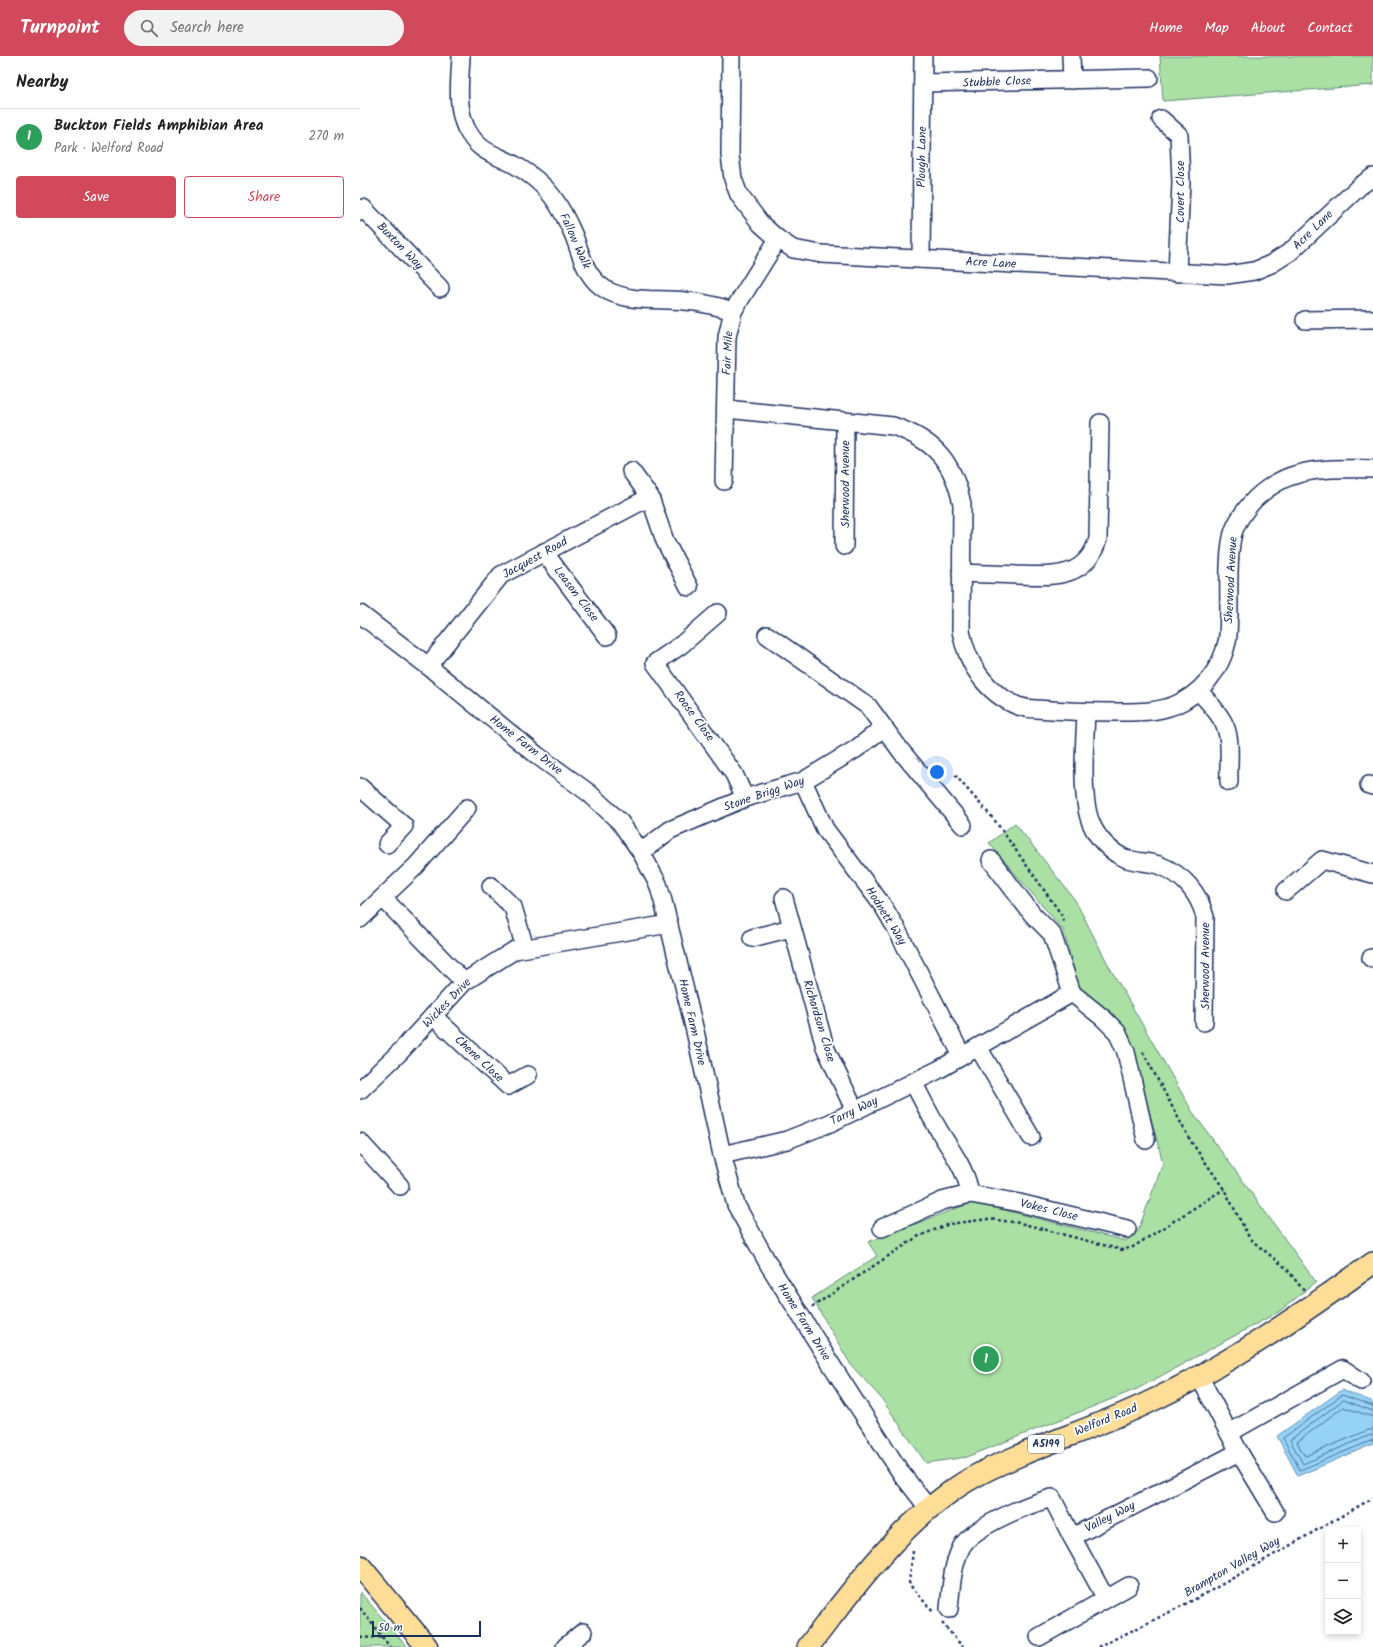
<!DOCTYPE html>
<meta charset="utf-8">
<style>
:root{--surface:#fff;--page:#f2f2f2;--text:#222;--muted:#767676;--line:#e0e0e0;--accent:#d1495b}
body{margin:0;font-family:Kalam,sans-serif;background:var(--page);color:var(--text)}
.controls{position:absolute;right:12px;bottom:12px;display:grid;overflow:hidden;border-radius:4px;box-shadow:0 2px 6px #0003}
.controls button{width:36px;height:36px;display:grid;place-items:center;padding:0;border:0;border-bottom:1px solid var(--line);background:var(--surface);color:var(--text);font:20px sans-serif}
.scale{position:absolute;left:12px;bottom:10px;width:109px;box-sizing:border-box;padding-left:4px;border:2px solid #1b2f5e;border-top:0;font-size:11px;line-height:14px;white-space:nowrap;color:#1b2f5e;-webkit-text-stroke:3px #fff;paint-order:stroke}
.you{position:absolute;left:577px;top:716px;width:14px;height:14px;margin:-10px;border:3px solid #fff;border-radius:50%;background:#1a73e8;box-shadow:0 0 0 6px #1a73e833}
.badge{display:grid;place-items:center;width:26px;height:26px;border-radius:50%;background:var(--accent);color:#fff;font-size:13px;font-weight:700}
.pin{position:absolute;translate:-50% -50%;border:2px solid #fff;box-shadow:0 1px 4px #0006}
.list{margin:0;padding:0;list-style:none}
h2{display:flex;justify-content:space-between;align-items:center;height:52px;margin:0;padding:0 16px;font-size:17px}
h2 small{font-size:13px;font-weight:400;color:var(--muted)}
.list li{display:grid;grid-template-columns:26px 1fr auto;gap:12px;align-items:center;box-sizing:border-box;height:56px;padding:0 16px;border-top:1px solid var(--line)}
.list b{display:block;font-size:15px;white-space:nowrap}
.list p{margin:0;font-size:13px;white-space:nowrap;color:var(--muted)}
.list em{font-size:13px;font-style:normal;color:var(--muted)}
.actions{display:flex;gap:8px;padding:12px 16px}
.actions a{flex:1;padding:9px 0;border:1px solid var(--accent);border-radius:4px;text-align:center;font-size:14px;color:var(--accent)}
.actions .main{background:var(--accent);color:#fff}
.icon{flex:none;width:22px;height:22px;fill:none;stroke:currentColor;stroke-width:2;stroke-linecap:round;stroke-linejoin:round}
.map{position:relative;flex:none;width:1013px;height:1591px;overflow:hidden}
header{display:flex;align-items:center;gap:24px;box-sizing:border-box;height:56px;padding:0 20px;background:var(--accent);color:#fff}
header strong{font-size:19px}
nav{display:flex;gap:22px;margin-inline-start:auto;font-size:14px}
.search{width:280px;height:36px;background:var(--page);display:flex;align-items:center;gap:10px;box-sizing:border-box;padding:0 14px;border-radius:22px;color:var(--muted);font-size:15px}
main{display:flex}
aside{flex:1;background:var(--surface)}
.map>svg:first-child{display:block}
.green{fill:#aae0a3;stroke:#628880}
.water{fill:#95d2f6;stroke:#6491b9}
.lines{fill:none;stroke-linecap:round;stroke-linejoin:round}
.shore{stroke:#4c709b;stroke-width:1}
.minor-casing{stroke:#1b2f5e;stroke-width:20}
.major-casing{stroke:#1b2f5e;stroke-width:24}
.path{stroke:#1b2f5e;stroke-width:2.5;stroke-dasharray:3 3;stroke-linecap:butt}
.minor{stroke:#fff;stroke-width:17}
.major{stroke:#fedd96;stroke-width:21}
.labels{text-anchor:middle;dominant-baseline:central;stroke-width:3.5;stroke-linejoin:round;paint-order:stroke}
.shield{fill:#fff;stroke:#5f6d8e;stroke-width:1}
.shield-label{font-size:11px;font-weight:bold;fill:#1b2f5e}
.street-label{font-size:12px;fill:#1b2f5e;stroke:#fff}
</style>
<header>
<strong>Turnpoint</strong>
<div class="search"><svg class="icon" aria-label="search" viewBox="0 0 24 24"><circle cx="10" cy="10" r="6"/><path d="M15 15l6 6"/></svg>Search here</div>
<nav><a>Home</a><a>Map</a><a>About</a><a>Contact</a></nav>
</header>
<main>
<aside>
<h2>Nearby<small></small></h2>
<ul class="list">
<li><span class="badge" style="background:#2e9e5b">1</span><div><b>Buckton Fields Amphibian Area</b><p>Park · Welford Road</p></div><em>270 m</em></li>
</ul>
<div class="actions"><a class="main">Save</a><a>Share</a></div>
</aside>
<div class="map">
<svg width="1013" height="1591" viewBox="0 0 1013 1591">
<rect width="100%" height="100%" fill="#fff"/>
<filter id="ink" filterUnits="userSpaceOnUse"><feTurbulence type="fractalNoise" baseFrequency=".025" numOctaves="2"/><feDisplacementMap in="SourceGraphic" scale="8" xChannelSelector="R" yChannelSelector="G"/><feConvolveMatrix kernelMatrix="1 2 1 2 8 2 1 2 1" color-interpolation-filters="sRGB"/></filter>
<g filter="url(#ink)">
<g class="green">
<polygon points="800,0 1013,0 1013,29 803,45"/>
<polygon points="655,767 715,844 750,912 832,1055 956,1226 920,1255 777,1333 607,1401 566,1407 521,1342 491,1309 452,1242 517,1200 508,1186 613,1146 766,1185 778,1175 803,1107 769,979 719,933 703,874 629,787"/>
<polygon points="0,1536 47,1591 0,1591"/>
</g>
<polygon class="water" points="982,1334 1011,1345 1013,1349 1013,1388 938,1420 917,1380"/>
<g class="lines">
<g class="shore">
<polyline points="1013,1350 982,1339 923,1382 940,1414 1013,1384"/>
<polyline points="1013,1355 983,1344 930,1384 943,1408 1008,1380 1013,1379"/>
<polyline points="1013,1361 983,1351 937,1386 944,1399 946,1400 1006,1375 1013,1373"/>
</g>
<defs>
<g id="minor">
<path d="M101,0C100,24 96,50 106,72C119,97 133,97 155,109C169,117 182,127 192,140C201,152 208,166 214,180C222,201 226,223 248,235C273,247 298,242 325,245C342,246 357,250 373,255"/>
<polyline points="371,0 370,99 373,123 379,139 401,168 418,183 433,193 461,198 867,219 894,215 911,208 930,196 1000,130 1013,121"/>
<polyline points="711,0 712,24"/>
<polyline points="563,27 789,22"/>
<polyline points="801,63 819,79 821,126 817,217"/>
<polyline points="0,156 3,152 80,232"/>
<polyline points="561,203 563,0"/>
<polyline points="945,264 1013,263"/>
<path d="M366,353L533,370C574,384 593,405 602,448L601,575C607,608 626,637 658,650C664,652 671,653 676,653C702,655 727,656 752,656C774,656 795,657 815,649C841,638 861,614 867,586C869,578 868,568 869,559C869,538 867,493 874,474C879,462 887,451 896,442C908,431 922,422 938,418C962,411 988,413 1013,413"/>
<polyline points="271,415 290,441 305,485 329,531"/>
<polyline points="364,425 367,281 373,255 418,183"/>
<polyline points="484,490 485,366"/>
<polyline points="184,496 247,580"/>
<path d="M601,517C620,518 638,518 657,519C691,520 726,524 738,483L740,367"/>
<polyline points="358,557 321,589 295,607 374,718 385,742"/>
<polyline points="0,558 68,610 178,700 229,737 260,766 281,796 298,828 303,845 335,975 362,1099 376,1149 409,1209 474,1313 541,1417 569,1453"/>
<polyline points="407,579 508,650 541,695 603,769"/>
<polyline points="68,610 141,519 290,441"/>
<path d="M839,635C848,646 860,657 865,670C872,686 868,709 869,726"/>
<path d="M726,656C725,685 720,741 731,767C737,782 751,797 767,803C777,806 789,806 799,809C823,818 839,837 845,861L844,966"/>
<polyline points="443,725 465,773 523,850 536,872 602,1000"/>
<polyline points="1009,729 1013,730"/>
<polyline points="0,731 44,770 27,788"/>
<polyline points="281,796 310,774 385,742 443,725 496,693 523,672"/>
<polyline points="631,804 673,859 692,878 712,937 743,962 757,976 766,996 786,1084"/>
<polyline points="131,830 153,851 165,892"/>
<polyline points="926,835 962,804 1013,818"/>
<polyline points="23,842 104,926"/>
<polyline points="424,842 465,991 495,1055"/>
<polyline points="0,863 56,810 107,752"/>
<polyline points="392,882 431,872"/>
<polyline points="1011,902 1013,903"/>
<polyline points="73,960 148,1030 168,1019"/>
<polyline points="618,991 671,1081"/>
<path d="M553,1026C562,1043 570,1060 580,1076C592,1096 607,1115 610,1138"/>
<polyline points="0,1034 40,996 104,926 155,894 309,868"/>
<polyline points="0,1086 40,1130"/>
<polyline points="362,1099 427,1084 470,1067 578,1014 712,937"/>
<polyline points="522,1172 582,1145 610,1138 655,1146 767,1173"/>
<polyline points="869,1377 983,1313 1001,1325"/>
<polyline points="879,1396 915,1456"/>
<polyline points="712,1481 746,1543"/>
<path d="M589,1553C591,1533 592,1510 601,1492C611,1471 669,1448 692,1442L712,1481L879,1396L839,1320"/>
<polyline points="679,1581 769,1530"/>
<polyline points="205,1591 223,1576"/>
</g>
<g id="major">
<polyline points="0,1510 67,1591"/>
<path d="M448,1591C490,1537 533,1477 589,1437C611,1420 637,1409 663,1398C703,1381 745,1367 785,1348C867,1310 940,1259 1013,1207"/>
</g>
</defs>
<use href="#minor" class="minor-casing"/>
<use href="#major" class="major-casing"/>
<g class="path">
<polyline points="595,719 636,766 701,858 704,868"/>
<polyline points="783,996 830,1084 864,1133 890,1183 926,1212 944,1235"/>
<polyline points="452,1251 557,1181 589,1168 628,1163 660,1167 762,1194 773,1191 864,1133"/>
<polyline points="553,1495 549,1528 574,1557"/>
<polyline points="0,1552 30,1591"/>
<polyline points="582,1567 603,1591"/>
<polyline points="0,1582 21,1581"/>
<polyline points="738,1591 786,1568 845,1538 1013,1442"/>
</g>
<use href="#minor" class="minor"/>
<use href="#major" class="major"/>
</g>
</g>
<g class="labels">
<rect class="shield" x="668" y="1379" width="36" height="18" rx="3"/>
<g class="shield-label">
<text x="686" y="1388">A5199</text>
</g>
<g class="street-label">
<text transform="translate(637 26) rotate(-2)">Stubble Close</text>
<text transform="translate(562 101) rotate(-89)">Plough Lane</text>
<text transform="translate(820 136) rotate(-90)">Covert Close</text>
<text transform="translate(953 174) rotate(-44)">Acre Lane</text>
<text transform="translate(215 185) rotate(66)">Fallow Walk</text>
<text transform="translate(40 190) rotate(46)">Buxton Way</text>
<text transform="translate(631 207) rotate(3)">Acre Lane</text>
<text transform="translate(368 297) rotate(-87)">Fair Mile</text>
<text transform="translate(485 428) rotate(-90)">Sherwood Avenue</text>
<text transform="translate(175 502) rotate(-29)">Jacquest Road</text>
<text transform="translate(871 524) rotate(-87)">Sherwood Avenue</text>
<text transform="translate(216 538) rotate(53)">Leason Close</text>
<text transform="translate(334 660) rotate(54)">Roose Close</text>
<text transform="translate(166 689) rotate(38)">Home Farm Drive</text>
<text transform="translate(404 738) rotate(-19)">Stone Brigg Way</text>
<text transform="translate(526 860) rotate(58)">Hodnett Way</text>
<text transform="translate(845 910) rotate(-90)">Sherwood Avenue</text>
<text transform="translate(87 947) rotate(-46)">Wickes Drive</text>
<text transform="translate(459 965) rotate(73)">Richardson Close</text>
<text transform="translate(332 966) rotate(77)">Home Farm Drive</text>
<text transform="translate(119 1003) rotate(43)">Chene Close</text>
<text transform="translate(494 1055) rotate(-26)">Tarry Way</text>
<text transform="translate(689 1154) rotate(14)">Vokes Close</text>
<text transform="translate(444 1266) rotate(58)">Home Farm Drive</text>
<text transform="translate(746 1364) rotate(-22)">Welford Road</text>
<text transform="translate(750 1461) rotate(-27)">Valley Way</text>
<text transform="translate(872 1511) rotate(-30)">Brampton Valley Way</text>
</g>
</g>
</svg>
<div class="controls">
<button>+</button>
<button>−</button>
<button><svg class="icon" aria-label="layers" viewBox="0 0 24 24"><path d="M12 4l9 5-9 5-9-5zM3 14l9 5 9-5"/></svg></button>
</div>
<div class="scale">50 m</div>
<div class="you"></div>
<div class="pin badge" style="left:626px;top:1303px;background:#2e9e5b">1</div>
</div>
</main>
